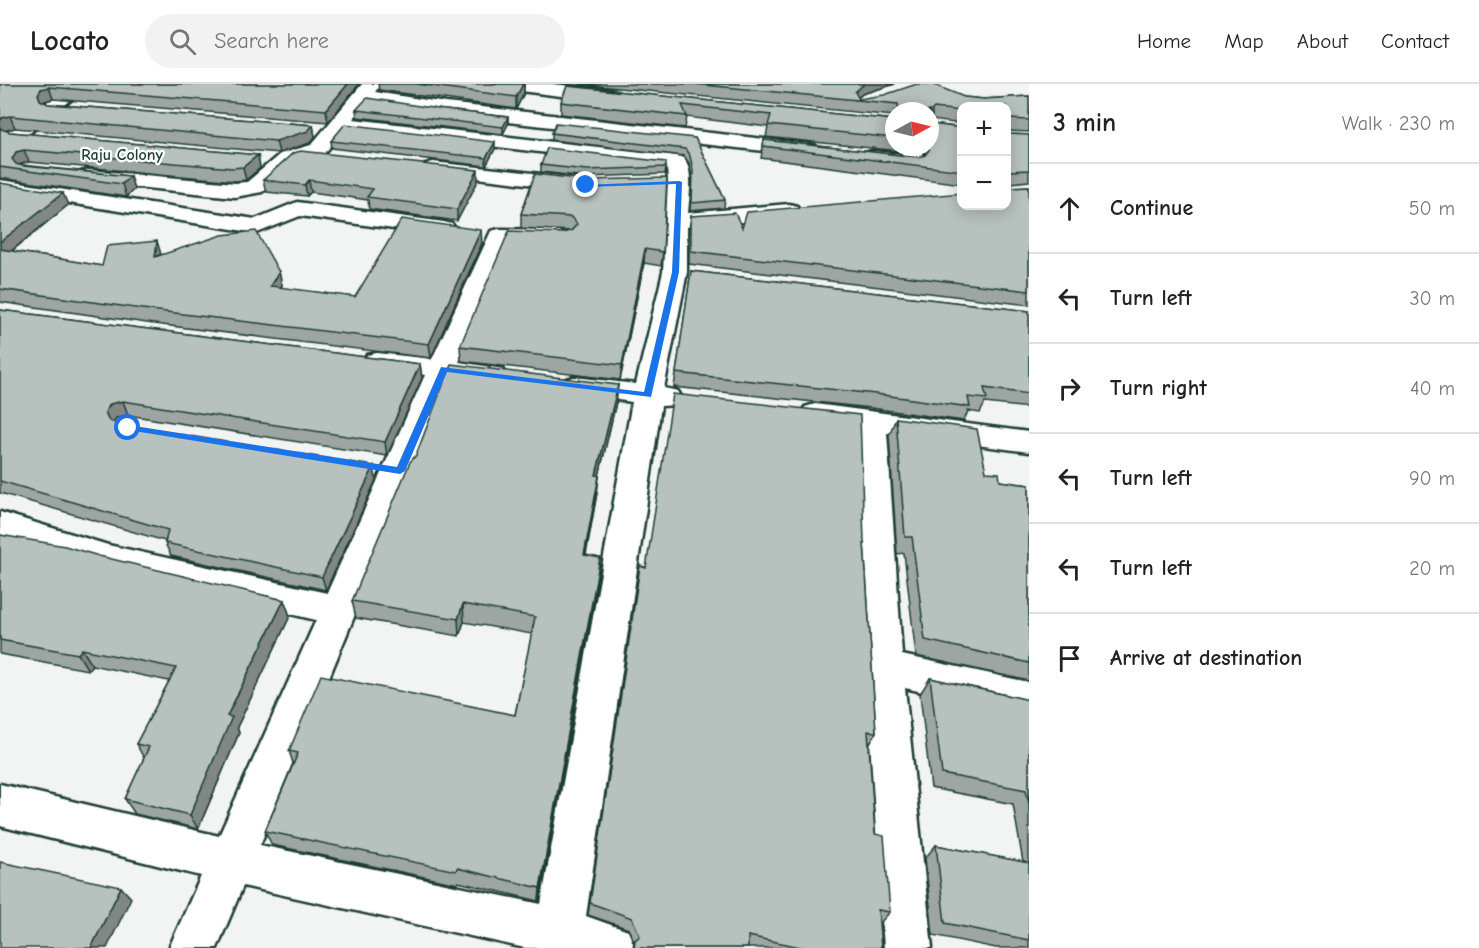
<!DOCTYPE html>
<meta charset="utf-8">
<style>
:root{--surface:#fff;--page:#f2f2f2;--text:#222;--muted:#767676;--line:#e0e0e0}
body{margin:0;font-family:"Comic Neue",sans-serif;background:var(--page);color:var(--text)}
.controls{position:absolute;right:18px;top:18px;display:grid;overflow:hidden;border-radius:12px;box-shadow:0 3px 15px #0003}
.controls button{width:54px;height:54px;display:grid;place-items:center;padding:0;border:0;border-bottom:2px solid var(--line);background:var(--surface);color:var(--text);font:30px sans-serif}
.compass{position:absolute;left:885px;top:18px;width:54px;height:54px;border-radius:50%;background:var(--surface);box-shadow:0 3px 15px #0003;rotate:83deg}
.stop{position:absolute;width:18px;height:18px;margin:-14px;border:4px solid #1a73e8;border-radius:50%;background:#fff}
.stop.end{background:#1a73e8;border-color:#fff;box-shadow:0 2px 6px #0008}
.list{margin:0;padding:0;list-style:none}
h2{display:flex;justify-content:space-between;align-items:center;height:78px;margin:0;padding:0 24px;font-size:26px}
h2 small{font-size:20px;font-weight:400;color:var(--muted)}
.list li{display:grid;grid-template-columns:39px 1fr auto;gap:18px;align-items:center;box-sizing:border-box;height:90px;padding:0 24px;border-top:2px solid var(--line)}
.list b{display:block;font-size:22px;white-space:nowrap}
.list em{font-size:20px;font-style:normal;color:var(--muted)}
.icon{flex:none;width:33px;height:33px;fill:none;stroke:currentColor;stroke-width:2;stroke-linecap:round;stroke-linejoin:round}
.map{position:relative;flex:none;width:1029px;height:864px;overflow:hidden}
header{display:flex;align-items:center;gap:36px;box-sizing:border-box;height:84px;padding:0 30px;background:var(--surface);border-bottom:2px solid var(--line)}
header strong{font-size:28px}
nav{display:flex;gap:33px;margin-inline-start:auto;font-size:21px}
.search{width:420px;height:54px;background:var(--page);display:flex;align-items:center;gap:15px;box-sizing:border-box;padding:0 21px;border-radius:33px;color:var(--muted);font-size:22px}
main{display:flex}
aside{flex:1;background:var(--surface)}
.map>svg:first-child{display:block}
.lines{fill:none;stroke-linecap:round;stroke-linejoin:round}
.minor-casing{stroke:#1f3d34;stroke-width:5}
.minor{fill:#fff;fill-rule:evenodd}
.wall{fill:#9da6a3;stroke:#1f3d34;stroke-width:1.5}
.shaded-wall{fill:#808784;stroke:#1f3d34;stroke-width:1.5}
.building{fill:#b7c1bd;stroke:#1f3d34;stroke-width:1.5}
.route{fill:#1a73e8}
.labels{text-anchor:middle;dominant-baseline:central;stroke-width:4.5;stroke-linejoin:round;paint-order:stroke}
.far-neighbourhood-label{font-size:16px;font-weight:bold;fill:#1f3d34;stroke:#fff}
</style>
<header>
<strong>Locato</strong>
<div class="search"><svg class="icon" aria-label="search" viewBox="0 0 24 24"><circle cx="10" cy="10" r="6"/><path d="M15 15l6 6"/></svg>Search here</div>
<nav><a>Home</a><a>Map</a><a>About</a><a>Contact</a></nav>
</header>
<main>
<div class="map">
<svg width="1029" height="864" viewBox="0 0 1029 864">
<rect width="100%" height="100%" fill="#f2f3f3"/>
<filter id="ink" filterUnits="userSpaceOnUse"><feTurbulence type="fractalNoise" baseFrequency=".0167" numOctaves="2"/><feDisplacementMap in="SourceGraphic" scale="12" xChannelSelector="R" yChannelSelector="G"/><feConvolveMatrix kernelMatrix="1 2 1 2 8 2 1 2 1" color-interpolation-filters="sRGB"/></filter>
<g filter="url(#ink)">
<g class="lines">
<defs>
<g id="minor">
<polygon points="71,0 91,0 7,67 0,69 0,53"/>
<path d="M362,0H381L375,8L446,19L809,60L816,62L819,66L816,70L809,72L446,31L367,18L353,35L677,72L684,74C694,88 689,113 688,129L789,120L797,122L800,127L797,132L789,134L687,143V188L664,304L678,307L682,314L678,321L661,322L586,832L628,847L635,864H525L243,802L217,864H169L201,792L0,742V700L219,752L316,536L108,487L0,452V428L108,461L327,509L425,291L367,283L363,277L367,271L377,269L432,275L491,147L499,145L553,146L561,148L565,153L561,158L553,160L508,159L459,278L503,285L507,291L503,297L493,300L452,295L260,761L541,820L632,318L564,308L560,302L564,296L574,293L636,300L663,188L668,98L667,83L345,45L325,69L294,78L262,108L235,113L88,98L81,96L77,92L81,88L88,86L235,99L247,98L280,70L311,61Z"/>
<polygon points="495,0 552,0 610,6 617,8 619,12 617,16 610,18 504,5 498,4"/>
<path d="M902,63H922L923,77L920,81C904,85 881,81 865,77L862,73L865,69L872,67L902,70Z"/>
<polygon points="433,78 578,94 586,95 589,100 586,105 578,106 426,88 423,84 426,80"/>
<polygon points="0,96 255,135 297,118 444,138 452,140 456,145 452,150 444,152 300,132 257,149 0,108"/>
<polygon points="815,320 1029,348 1029,368 887,349 902,571 1029,598 1029,632 905,604 932,864 884,864 865,583 856,345 805,337 800,330 805,323"/>
</g>
</defs>
<use href="#minor" class="minor-casing"/>
<use href="#minor" class="minor"/>
</g>
<g class="wall">
<polygon points="0,0 359,0 328,38 53,15 45,17 45,18 48,20 313,41 315,53 310,59 279,69 15,44 7,46 6,47 10,48 258,71 260,84 246,96 235,97 29,78 21,80 21,81 130,92 134,105 126,113 0,94"/>
<polygon points="378,0 524,0 524,9 516,25 379,6"/>
<polygon points="579,0 895,0 862,10 858,14 859,15 964,13 984,15 1029,12 1029,48 1009,47 1009,50 1029,51 1029,97 1010,99 1010,103 1029,102 1029,221 689,180 689,145 691,132 742,144 1006,122 1006,22 962,22 962,40 932,36 932,40 962,44 962,100 761,74 764,56 918,73 925,71 924,63 930,63 930,27 894,27 894,32"/>
<polygon points="567,2 894,36 894,63 901,63 900,67 766,53 768,43 687,33 685,44 561,30 561,18"/>
<polygon points="356,26 445,26 508,33 508,40 503,50 357,33"/>
<polygon points="552,49 695,54 725,116 724,124 690,127 692,93 689,79 684,72 552,56"/>
<polygon points="331,57 495,65 486,82 332,64"/>
<polygon points="541,81 666,83 665,90 586,93 541,88"/>
<polygon points="535,90 663,168 661,182 644,179 620,296 461,277 460,262 563,149 570,147 521,144 521,130"/>
<polygon points="263,96 478,97 457,137 369,125 368,116 311,108 307,112 266,108"/>
<polygon points="0,99 68,121 12,167 102,182 161,171 279,188 282,201 281,204 355,213 482,159 431,274 154,240 0,218"/>
<polygon points="691,187 1029,227 1029,324 985,319 980,329 968,327 964,337 871,324 674,303"/>
<polygon points="0,226 420,280 422,294 387,372 128,331 116,334 113,339 122,341 376,396 326,506 171,472 165,459 165,457 0,409"/>
<polygon points="618,301 616,318 599,392 597,409 586,471 600,474 598,491 539,817 458,798 458,800 272,761 265,747 293,679 289,667 515,631 532,550 464,538 459,552 356,534 352,517"/>
<polygon points="896,334 1000,397 1029,401 1029,597 916,572 904,469 897,470 889,351"/>
<polygon points="0,451 284,516 290,532 237,643 239,649 198,745 135,730 125,715 144,674 136,660 169,597 92,581 88,586 0,570"/>
<polygon points="864,458 876,648 869,661 875,750 890,828 880,839 879,839 881,864 633,864 634,857 629,845 588,831 640,482 646,483"/>
<polygon points="930,594 1029,616 1029,864 996,864 933,851 925,774 936,761 1023,778 1013,720 931,704 920,610"/>
</g>
<g class="shaded-wall">
<polygon points="348,0 359,0 328,38 326,26"/>
<polygon points="523,0 524,0 524,9 516,25 516,13"/>
<polygon points="864,0 895,0 862,10 856,16 855,8"/>
<polygon points="49,3 53,15 45,17 42,22 38,10 41,5"/>
<polygon points="10,32 15,44 7,46 3,51 0,43 0,37 2,34"/>
<polygon points="508,33 508,40 503,50 503,43"/>
<polygon points="313,41 315,53 310,59 279,69 276,57"/>
<polygon points="495,58 495,65 486,82 486,74"/>
<polygon points="24,66 29,78 21,80 18,85 12,75 16,68"/>
<polygon points="258,71 260,84 246,96 243,83"/>
<polygon points="478,86 478,97 457,137 457,125"/>
<polygon points="130,92 134,105 126,113 122,100"/>
<polygon points="309,96 311,108 307,112 305,101"/>
<polygon points="63,109 68,121 0,176 0,158"/>
<polygon points="481,146 482,159 431,274 429,260"/>
<polygon points="157,157 161,170 155,173"/>
<polygon points="645,165 644,179 620,296 622,281"/>
<polygon points="279,188 282,201 273,215 270,202"/>
<polygon points="420,280 422,294 387,372 385,358"/>
<polygon points="618,301 616,318 595,409 596,391"/>
<polygon points="123,317 128,331 116,334 111,342 105,328 110,320"/>
<polygon points="374,382 376,396 326,506 322,493"/>
<polygon points="599,392 597,409 582,489 584,471"/>
<polygon points="600,474 598,491 539,817 540,804"/>
<polygon points="284,516 290,532 237,643 239,649 198,745 190,731 227,632"/>
<polygon points="463,520 464,538 459,552 458,535"/>
<polygon points="82,565 92,581 88,586 78,570"/>
<polygon points="121,803 131,814 107,864 91,864"/>
</g>
<g class="building">
<polygon points="0,0 348,0 326,26 49,3 41,5 38,10 40,16 48,20 313,41 308,47 276,57 10,32 2,34 0,37"/>
<polygon points="417,0 523,0 516,13"/>
<polygon points="694,0 864,0 855,8 859,15 884,11 917,0 932,0 964,13 984,15 1029,12 1029,36 1009,35 1009,50 1029,51 1029,86 1010,87 1010,103 1029,102 1029,207 691,167 691,132 735,129 742,144 747,128 962,109 962,122 1006,122 1006,22 962,22 962,27 934,24 932,26 932,40 962,44 962,87 763,62 764,56 918,73 925,71 929,66 929,63 930,63 930,27 899,27 898,20"/>
<polygon points="567,2 894,36 894,54 768,41 771,31 682,21 687,32 561,18"/>
<polygon points="367,14 445,26 508,33 503,43 356,26"/>
<polygon points="556,39 695,54 725,116 692,119 693,86 690,72 685,65 552,49"/>
<polygon points="345,40 495,58 486,74 331,57"/>
<polygon points="0,43 1,45 10,48 258,71 243,83 232,84 24,66 16,68 12,75 16,80 23,82 130,92 122,100 0,83"/>
<polygon points="547,64 666,78 666,83 587,86 541,81"/>
<polygon points="301,67 478,86 457,125 367,113 373,105 309,96 305,101 263,96 293,69"/>
<polygon points="535,90 587,96 667,94 663,168 645,165 622,281 460,262 509,147 563,149 572,146 577,140 571,133 521,130"/>
<polygon points="0,99 63,109 0,158"/>
<polygon points="402,135 481,146 429,260 150,226 0,205 0,165 102,182 107,162 157,157 155,173 222,151 256,147 279,188 270,202 355,213"/>
<polygon points="691,187 1029,227 1029,310 984,304 987,315 968,313 970,323 876,310 676,289"/>
<polygon points="0,226 420,280 385,358 123,317 110,320 105,328 109,337 122,341 374,382 322,493 165,459 168,446 0,397"/>
<polygon points="451,280 618,301 596,391 599,392 584,471 600,474 540,804 457,784 456,787 265,747 298,669 289,667 321,591 515,631 535,533 463,520 458,535 352,517 410,378 416,371"/>
<polygon points="673,310 860,331 864,458 876,648 868,647 875,750 884,752 890,828 878,826 881,864 805,864 748,852 748,864 634,864 635,856 640,852 632,834 590,819 640,482 646,484"/>
<polygon points="896,334 977,345 986,388 999,389 1000,397 1029,401 1029,579 925,556 912,453 905,453"/>
<polygon points="0,451 65,462 99,472 284,516 227,632 232,633 190,731 125,715 149,663 136,660 176,584 82,565 78,570 0,556"/>
<polygon points="930,594 1029,616 1029,720 1026,706 942,690"/>
<polygon points="936,761 1029,779 1029,856 945,839"/>
<polygon points="0,778 121,803 91,864 0,864"/>
</g>
</g>
<polygon class="route" points="679,97 682,98 679,188 651,313 447,288 405,387 400,390 128,346 123,344 128,341 397,383 441,283 644,308 672,188 676,100 586,103 583,101"/>
<g class="labels">
<g class="far-neighbourhood-label">
<text x="122" y="71">Raju Colony</text>
</g>
</g>
</svg>
<div class="controls">
<button>+</button>
<button>−</button>
</div>
<svg class="compass" viewBox="-18 -18 36 36"><path d="M0-13l5 13h-10z" fill="#e53935"/><path d="M0 13l5-13h-10z" fill="#767676"/></svg>
<div class="stop" style="left:128px;top:344px"></div>
<div class="stop end" style="left:586px;top:101px"></div>
</div>
<aside>
<h2>3 min<small>Walk · 230 m</small></h2>
<ul class="list">
<li><svg class="icon" aria-label="ahead" viewBox="0 0 24 24"><path d="M12 20V5M6 11l6-6 6 6"/></svg><div><b>Continue</b></div><em>50 m</em></li>
<li><svg class="icon" aria-label="left" viewBox="0 0 24 24"><path d="M17 20v-9H6M10 6l-5 5 5 5"/></svg><div><b>Turn left</b></div><em>30 m</em></li>
<li><svg class="icon" aria-label="right" viewBox="0 0 24 24"><path d="M7 20v-9h11M14 6l5 5-5 5"/></svg><div><b>Turn right</b></div><em>40 m</em></li>
<li><svg class="icon" aria-label="left" viewBox="0 0 24 24"><path d="M17 20v-9H6M10 6l-5 5 5 5"/></svg><div><b>Turn left</b></div><em>90 m</em></li>
<li><svg class="icon" aria-label="left" viewBox="0 0 24 24"><path d="M17 20v-9H6M10 6l-5 5 5 5"/></svg><div><b>Turn left</b></div><em>20 m</em></li>
<li><svg class="icon" aria-label="arrive" viewBox="0 0 24 24"><path d="M6 21V4h12l-3 4 3 4H6"/></svg><div><b>Arrive at destination</b></div></li>
</ul>
</aside>
</main>
